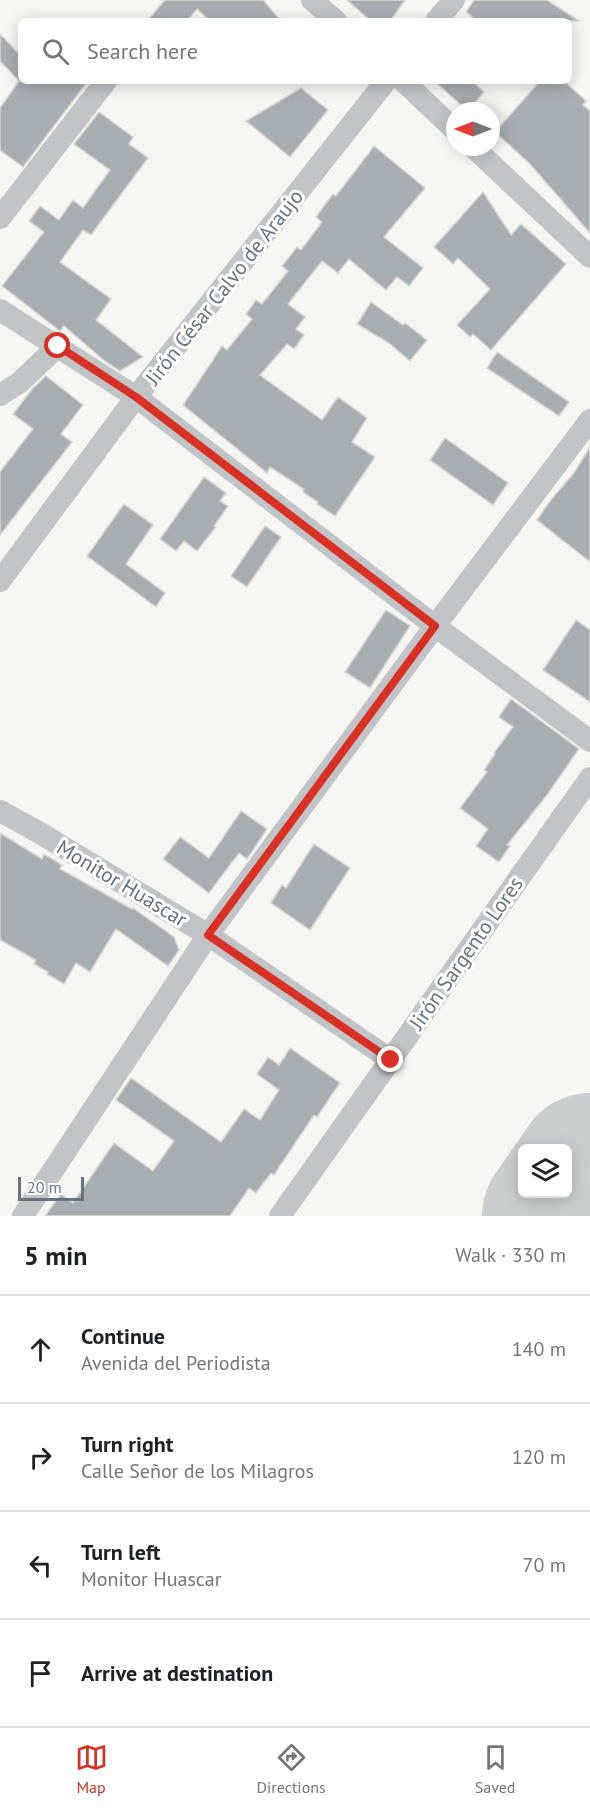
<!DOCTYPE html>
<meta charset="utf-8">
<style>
:root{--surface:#fff;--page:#f2f2f2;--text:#202124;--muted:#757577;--line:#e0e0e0;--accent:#d93025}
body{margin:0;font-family:"PT Sans",sans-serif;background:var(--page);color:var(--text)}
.controls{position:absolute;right:18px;bottom:18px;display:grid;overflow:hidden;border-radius:9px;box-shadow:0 3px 15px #0003}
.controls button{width:54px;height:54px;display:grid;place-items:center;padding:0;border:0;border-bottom:2px solid var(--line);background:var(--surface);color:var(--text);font:30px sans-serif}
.compass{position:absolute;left:446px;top:102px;width:54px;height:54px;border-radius:50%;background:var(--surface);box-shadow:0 3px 15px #0003;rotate:270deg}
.scale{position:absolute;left:18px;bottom:15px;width:66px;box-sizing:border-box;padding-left:6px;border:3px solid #657480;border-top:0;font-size:16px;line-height:21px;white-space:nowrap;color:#657480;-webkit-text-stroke:4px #fff;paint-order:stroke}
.stop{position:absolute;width:18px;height:18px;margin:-14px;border:4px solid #d93025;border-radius:50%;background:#fff}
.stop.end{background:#d93025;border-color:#fff;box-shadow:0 2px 6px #0008}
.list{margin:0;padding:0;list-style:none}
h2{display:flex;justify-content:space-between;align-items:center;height:78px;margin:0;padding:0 24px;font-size:26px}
h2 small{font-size:20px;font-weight:400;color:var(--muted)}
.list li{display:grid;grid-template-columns:39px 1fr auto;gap:18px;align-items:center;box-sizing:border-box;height:108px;padding:0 24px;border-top:2px solid var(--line)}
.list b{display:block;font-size:22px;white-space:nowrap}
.list p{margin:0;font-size:20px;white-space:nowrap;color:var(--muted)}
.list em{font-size:20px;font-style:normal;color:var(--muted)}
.icon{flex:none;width:33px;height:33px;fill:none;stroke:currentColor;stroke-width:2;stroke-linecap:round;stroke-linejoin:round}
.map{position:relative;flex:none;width:590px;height:1216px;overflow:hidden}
.search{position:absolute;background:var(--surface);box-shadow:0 3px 15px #0003;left:18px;right:18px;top:18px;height:66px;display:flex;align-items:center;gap:15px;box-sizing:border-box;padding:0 21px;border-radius:9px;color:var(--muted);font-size:22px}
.sheet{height:510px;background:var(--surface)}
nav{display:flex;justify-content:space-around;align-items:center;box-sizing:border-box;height:84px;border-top:2px solid var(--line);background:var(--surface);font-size:16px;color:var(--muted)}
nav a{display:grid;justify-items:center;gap:3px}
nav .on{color:var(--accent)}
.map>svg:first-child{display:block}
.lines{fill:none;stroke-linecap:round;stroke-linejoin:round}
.runway{stroke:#cacdce;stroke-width:148}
.building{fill:#a7aeb3;stroke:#d6d6d4;stroke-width:1.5}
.minor{stroke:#c0c4c7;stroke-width:22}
.route{stroke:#d93025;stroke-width:8}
.labels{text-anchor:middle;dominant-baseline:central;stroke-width:6;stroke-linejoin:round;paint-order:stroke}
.street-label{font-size:21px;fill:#657480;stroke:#fff}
</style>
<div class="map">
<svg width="590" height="1216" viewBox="0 0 590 1216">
<rect width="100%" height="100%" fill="#f5f5f1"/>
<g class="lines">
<polyline class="runway" points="556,1216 590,1167"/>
</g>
<g class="building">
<polygon points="165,0 263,0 281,21 210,21 197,9 187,21 147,21"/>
<polygon points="347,0 405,0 390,21 371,21"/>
<polygon points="474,0 547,0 579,21 477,21 466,12"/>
<polygon points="0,34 21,56 21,81 88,81 23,167 0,150 0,108 19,81 0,61"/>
<polygon points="434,81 472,81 484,92 468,111"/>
<polygon points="540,81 564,81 586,101 583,105 590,111 590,233 530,164 495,132"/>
<polygon points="301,88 328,110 290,157 246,121"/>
<polygon points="99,112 133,137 129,144 148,158 91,235 83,230 60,262 111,299 96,320 143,357 120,371 106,362 64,326 60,331 2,286 44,232 29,221 40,206 59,220 73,200 83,208 110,170 74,144"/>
<polygon points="374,146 425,188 384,237 423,268 409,286 397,277 386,290 349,259 338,273 322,261 288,304 305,317 296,329 304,335 294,349 287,344 260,375 322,420 338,397 367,418 352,442 375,457 335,516 317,504 318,502 303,492 304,489 270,467 267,473 183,405 222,346 227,350 252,319 246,314 256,300 262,304 288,271 282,266 297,247 301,250 322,222 316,217 333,194 336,196"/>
<polygon points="483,192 511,235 521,224 566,264 491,350 473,334 470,337 457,325 490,289 458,258 453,264 434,247"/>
<polygon points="371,302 403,325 405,323 427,340 410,361 389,343 357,324"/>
<polygon points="497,352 569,402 559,416 487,368"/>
<polygon points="46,376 83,405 61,434 72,442 0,535 0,472 33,429 13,414 33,388"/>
<polygon points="445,438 508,483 493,505 430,460"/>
<polygon points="590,447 590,562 537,520 550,501 574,473"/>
<polygon points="204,477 226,493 220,501 228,506 214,526 216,527 197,551 184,541 176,551 160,539"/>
<polygon points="124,504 153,525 126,564 165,593 156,607 87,556"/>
<polygon points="265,526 281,537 247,587 231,576"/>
<polygon points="386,610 410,626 370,688 345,672"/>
<polygon points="576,620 590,630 590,702 543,670"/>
<polygon points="511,699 579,749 547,795 507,845 510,846 499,862 476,846 488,829 460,808 487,772 484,770 495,754 494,753 513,727 499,717"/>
<polygon points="241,811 267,829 247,859 239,853 209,893 163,859 180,837 209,858"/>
<polygon points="0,833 42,859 44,854 62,865 60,869 132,909 133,908 174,937 179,950 168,966 116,929 90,972 76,963 64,984 47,974 48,972 34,964 36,960 0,940"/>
<polygon points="314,844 350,868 310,930 271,903 282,885 286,888"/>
<polygon points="290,1048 340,1083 317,1117 314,1115 274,1175 271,1173 256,1193 249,1188 230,1216 45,1216 61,1194 73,1203 114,1143 153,1171 174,1141 116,1100 131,1078 221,1142 244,1109 260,1120 279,1090 257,1074 268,1057 279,1065"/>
</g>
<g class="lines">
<g class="minor">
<polyline points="312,0 336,21"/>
<polyline points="436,21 454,0"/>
<polyline points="403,81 455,130"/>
<polyline points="473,147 590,257"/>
<polyline points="0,218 106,81"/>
<polyline points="0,310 136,397 435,626 590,741"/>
<polyline points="0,395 19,383 58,346"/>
<polyline points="0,581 136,397 386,81"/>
<polyline points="0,811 40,833 208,935 391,1060"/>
<polyline points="23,1216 208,935 435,626 590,420"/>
<polyline points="280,1216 590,778"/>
</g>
</g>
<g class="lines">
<polyline class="route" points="58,346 136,397 435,626 208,935 391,1060"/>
</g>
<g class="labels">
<g class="street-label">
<text transform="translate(224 287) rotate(-52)">Jirón César Calvo de Araujo</text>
<text transform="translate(122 883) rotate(31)">Monitor Huascar</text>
<text transform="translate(466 953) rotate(-55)">Jirón Sargento Lores</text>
</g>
</g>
</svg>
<div class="controls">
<button><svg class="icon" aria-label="layers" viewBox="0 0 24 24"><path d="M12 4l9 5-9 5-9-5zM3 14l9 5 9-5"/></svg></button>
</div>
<svg class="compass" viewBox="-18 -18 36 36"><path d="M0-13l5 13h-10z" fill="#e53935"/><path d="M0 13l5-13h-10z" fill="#757577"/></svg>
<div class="scale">20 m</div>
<div class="stop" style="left:58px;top:346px"></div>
<div class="stop end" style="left:391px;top:1060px"></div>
<div class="search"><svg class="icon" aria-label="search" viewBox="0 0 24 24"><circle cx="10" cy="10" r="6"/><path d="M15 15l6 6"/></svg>Search here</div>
</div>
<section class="sheet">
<h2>5 min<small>Walk · 330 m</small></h2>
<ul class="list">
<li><svg class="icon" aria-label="ahead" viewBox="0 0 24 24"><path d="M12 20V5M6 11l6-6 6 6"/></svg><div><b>Continue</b><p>Avenida del Periodista</p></div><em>140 m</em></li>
<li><svg class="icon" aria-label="right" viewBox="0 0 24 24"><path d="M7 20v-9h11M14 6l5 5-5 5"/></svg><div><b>Turn right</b><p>Calle Señor de los Milagros</p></div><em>120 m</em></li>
<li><svg class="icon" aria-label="left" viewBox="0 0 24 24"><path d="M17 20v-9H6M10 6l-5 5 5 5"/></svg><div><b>Turn left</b><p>Monitor Huascar</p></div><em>70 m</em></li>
<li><svg class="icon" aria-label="arrive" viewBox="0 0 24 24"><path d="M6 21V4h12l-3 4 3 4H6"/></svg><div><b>Arrive at destination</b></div></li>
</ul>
</section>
<nav>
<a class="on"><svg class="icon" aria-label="map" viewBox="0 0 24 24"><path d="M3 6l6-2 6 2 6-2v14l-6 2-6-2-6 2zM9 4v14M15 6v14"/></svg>Map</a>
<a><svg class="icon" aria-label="directions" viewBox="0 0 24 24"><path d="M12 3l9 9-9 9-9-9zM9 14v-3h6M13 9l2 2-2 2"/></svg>Directions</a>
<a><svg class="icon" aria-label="saved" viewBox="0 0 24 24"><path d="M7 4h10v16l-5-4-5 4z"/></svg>Saved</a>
</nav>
